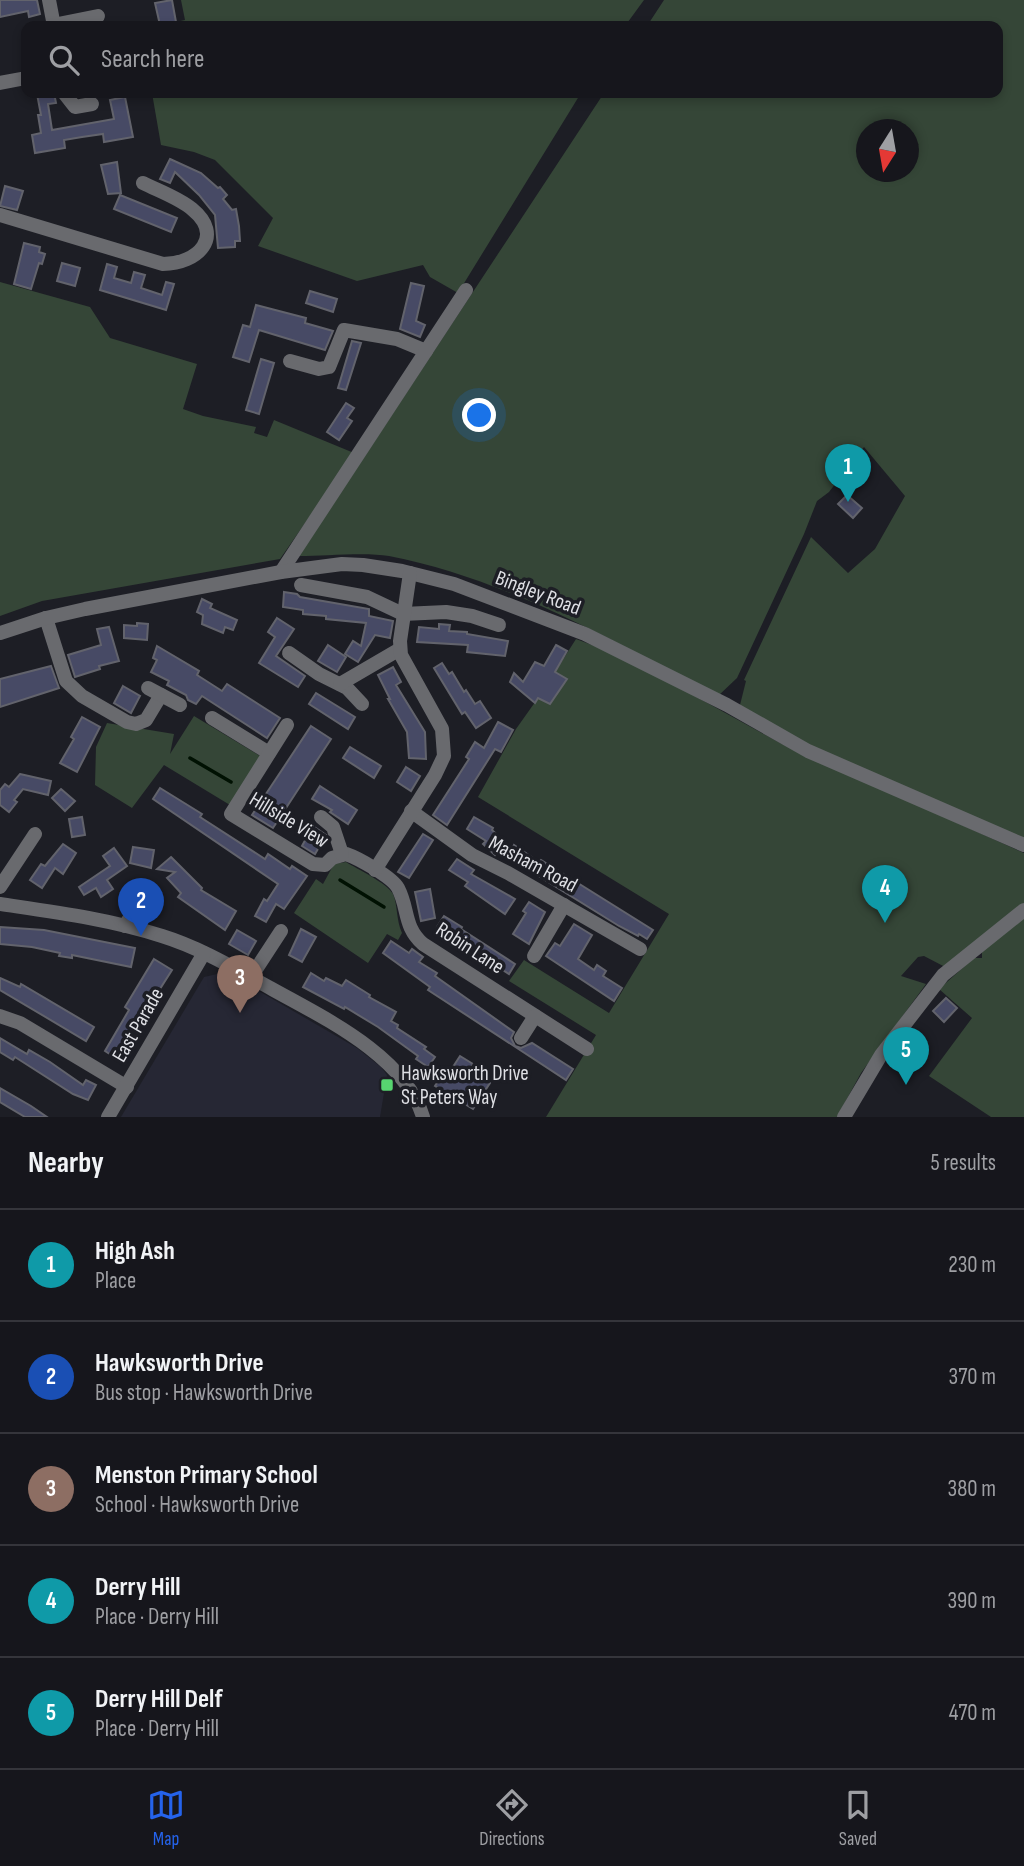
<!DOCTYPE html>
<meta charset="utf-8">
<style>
:root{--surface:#16161c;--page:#232329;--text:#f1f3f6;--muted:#9e9fa3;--line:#35353b;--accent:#2563eb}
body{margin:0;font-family:"Sofia Sans Condensed",sans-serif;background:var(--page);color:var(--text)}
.compass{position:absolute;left:856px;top:119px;width:63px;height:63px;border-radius:50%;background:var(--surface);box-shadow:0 4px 10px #0003;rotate:191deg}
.you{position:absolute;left:480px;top:416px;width:24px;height:24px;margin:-18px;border:5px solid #fff;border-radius:50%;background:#1a73e8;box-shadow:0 0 0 10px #1a73e833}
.badge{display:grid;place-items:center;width:46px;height:46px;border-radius:50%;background:var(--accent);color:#fff;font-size:23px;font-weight:700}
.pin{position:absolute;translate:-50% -58px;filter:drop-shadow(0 2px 4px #0008)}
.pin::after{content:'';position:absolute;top:37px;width:24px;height:21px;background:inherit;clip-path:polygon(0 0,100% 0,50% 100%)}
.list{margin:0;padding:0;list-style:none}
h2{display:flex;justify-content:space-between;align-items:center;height:91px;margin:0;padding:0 28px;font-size:30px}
h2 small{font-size:23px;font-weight:400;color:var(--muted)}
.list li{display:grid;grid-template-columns:46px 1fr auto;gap:21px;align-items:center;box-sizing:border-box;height:112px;padding:0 28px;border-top:2px solid var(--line)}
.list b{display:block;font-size:26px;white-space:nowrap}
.list p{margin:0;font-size:23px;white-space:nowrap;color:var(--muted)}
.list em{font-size:23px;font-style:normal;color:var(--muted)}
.icon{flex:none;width:38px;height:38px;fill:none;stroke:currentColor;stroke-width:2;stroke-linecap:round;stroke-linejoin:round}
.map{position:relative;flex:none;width:1024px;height:1117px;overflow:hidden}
.search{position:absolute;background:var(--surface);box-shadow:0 4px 10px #0003;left:21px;right:21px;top:21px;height:77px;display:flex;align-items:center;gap:18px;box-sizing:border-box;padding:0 24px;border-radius:14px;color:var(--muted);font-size:26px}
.sheet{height:651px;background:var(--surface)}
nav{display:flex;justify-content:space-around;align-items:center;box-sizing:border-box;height:98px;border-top:2px solid var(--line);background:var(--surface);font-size:19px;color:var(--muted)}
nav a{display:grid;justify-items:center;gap:4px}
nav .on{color:var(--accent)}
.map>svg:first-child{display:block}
.built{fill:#262734}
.green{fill:#354637;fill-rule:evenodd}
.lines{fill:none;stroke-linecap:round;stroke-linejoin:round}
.stream{stroke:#001102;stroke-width:3.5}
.building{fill:#474a65;stroke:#62636c;stroke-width:2}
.minor{stroke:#696a6e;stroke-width:14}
.poi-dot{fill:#57d570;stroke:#1d1e25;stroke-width:2.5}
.labels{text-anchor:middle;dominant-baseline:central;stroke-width:7;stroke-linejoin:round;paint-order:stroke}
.street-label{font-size:21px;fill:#dedfe4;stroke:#1d1e25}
.poi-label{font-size:21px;fill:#dedfe4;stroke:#1d1e25;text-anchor:start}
</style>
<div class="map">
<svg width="1024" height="1117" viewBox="0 0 1024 1117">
<rect width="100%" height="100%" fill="#1d1e25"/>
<polygon class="built" points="226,972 357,1048 381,1067 387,1075 380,1117 121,1117 204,977"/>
<g class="green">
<polygon points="181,0 644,0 625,26 157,26 185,20"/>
<path d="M664,0H1024V840L789,736L739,709L746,681L744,680L811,537L848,573L875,549L905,496L864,447L829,492L817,501L804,534L737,678L718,696C613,641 507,579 389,556C366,552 324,556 299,556L604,93H998V26H647ZM866,130H908V172H866Z"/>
<polygon points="152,93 581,93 458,293 430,277 423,265 357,281 258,246 273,218 215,160 194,152 161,145"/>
<polygon points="0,282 90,307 110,338 197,364 183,409 203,416 256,427 254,433 267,437 274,420 354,453 280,559 42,601 0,616"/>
<polygon points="576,639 624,657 780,743 1024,853 1024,903 947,968 924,956 918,957 901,976 926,984 861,1073 837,1117 546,1117 596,1035 509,981 524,960 609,1013 669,914 478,797 516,729 538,698 550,704 567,679 555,672"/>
<polygon points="194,716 260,756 230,805 164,765 132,808 95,785 96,747 107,723 174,734 170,754"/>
<path d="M346,862C357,869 387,883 393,894C398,906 396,920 402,933L398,940L387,934L368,963L294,913L316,879L323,884L334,864Z"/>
<polygon points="1024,917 1024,1117 991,1117 929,1076 972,1018 939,989 974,958 982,958 982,951"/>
</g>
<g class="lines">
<g class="stream">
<polyline points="190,758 231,782"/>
<polyline points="340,880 384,907"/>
</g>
</g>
<g class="building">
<polygon points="0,0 37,0 40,14 29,17 28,11 0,17"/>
<polygon points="172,0 176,22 160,25 155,3"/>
<polygon points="54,93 56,103 48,104 52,130 114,119 110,100 125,97 133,137 104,142 103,134 82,137 64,140 65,148 35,153 32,135 41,133 38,115 41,115 37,94"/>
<polygon points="170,159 201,173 218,188 220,187 227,195 223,199 232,210 236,209 239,226 240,241 235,241 235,247 218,248 215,215 199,195 175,172 170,183 160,179"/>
<polygon points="117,162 121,193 108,194 101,165"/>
<polygon points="5,186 23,191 17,210 0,206"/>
<polygon points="120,195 177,218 171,232 114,209"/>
<polygon points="24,243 40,247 39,252 45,254 42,264 39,263 31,289 14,284"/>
<polygon points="62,263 80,268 75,286 57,281"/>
<polygon points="107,264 117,267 114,278 131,283 134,272 145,275 141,288 162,295 166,282 174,284 166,310 100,290"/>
<polygon points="411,283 424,286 416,321 425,325 420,337 400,329"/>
<polygon points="310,291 337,299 333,312 306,303"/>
<polygon points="256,305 306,318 305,323 333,331 325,350 259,330 249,362 233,357 243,325 250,327"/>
<polygon points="352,341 361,343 346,390 338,388"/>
<polygon points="261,359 274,363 259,414 246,410"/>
<polygon points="346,403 354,408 347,418 352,421 339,440 327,432"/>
<polygon points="847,495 862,508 853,518 838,504"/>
<polygon points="284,592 297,594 300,597 369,609 369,616 393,621 390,638 375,635 358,662 345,654 353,641 361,646 366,623 326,619 326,616 303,614 303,610 283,607"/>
<polygon points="202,599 212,604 210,608 237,620 233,630 225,627 223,633 202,624 203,615 197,612"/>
<polygon points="277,618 294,629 276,656 305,676 298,687 259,663 275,637 268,632"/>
<polygon points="137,623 148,624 147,640 124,638 124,625 137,626"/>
<polygon points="439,624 450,625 449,631 467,632 467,634 508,641 505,656 467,652 468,645 417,642 419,627 439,629"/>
<polygon points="109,627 119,661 99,666 100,669 75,677 68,655 101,645 97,629"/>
<polygon points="328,645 346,657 337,672 318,661"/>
<polygon points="556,645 567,651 555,672 567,679 550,704 538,698 535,703 510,682 514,673 523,682 535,662 544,666"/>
<polygon points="157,646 199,671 197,675 222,691 227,684 280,718 267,738 202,696 196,704 188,700 186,695 167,685 169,681 151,672 157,660 153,658"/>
<polygon points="442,663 449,674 452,672 464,692 466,690 475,704 480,701 491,718 476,728 465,712 462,714 434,668"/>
<polygon points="51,666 59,688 0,707 0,679"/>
<polygon points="393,667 401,682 396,685 425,732 426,759 409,758 407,732 388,699 390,699 378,675"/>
<polygon points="123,686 140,696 131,713 114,703"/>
<polygon points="316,693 355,717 348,729 309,704"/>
<polygon points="82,717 100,727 77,772 60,763 74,739 71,737"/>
<polygon points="498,722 513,730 501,752 495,749 447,825 433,815 469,759 466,757 475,742 484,748"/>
<polygon points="311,726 331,739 273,828 252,815"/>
<polygon points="350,747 381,766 374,778 343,758"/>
<polygon points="406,767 420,776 411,791 397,782"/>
<polygon points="20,774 51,781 48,795 23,789 14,800 17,802 9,812 0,805 0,790 5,784 9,787"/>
<polygon points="320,786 357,810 348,824 330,812 332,810 312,799"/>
<polygon points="160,788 202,814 200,817 265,859 268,854 290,869 292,866 307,876 284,909 276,904 266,922 255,916 264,899 267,901 278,884 153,799"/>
<polygon points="61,789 75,801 65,811 52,798"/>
<polygon points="82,817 85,835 72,837 69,819"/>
<polygon points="474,817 493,828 492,830 512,849 514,845 539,862 541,860 653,930 647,939 639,934 638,936 619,926 498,851 495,855 483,844 486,841 467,829"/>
<polygon points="313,826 326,835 315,854 302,846"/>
<polygon points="423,834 433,840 409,878 398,872"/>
<polygon points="63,844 76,853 63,874 55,868 42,888 30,880 41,864 45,866"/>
<polygon points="133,847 154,850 151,868 130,863"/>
<polygon points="114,848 127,866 107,880 113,889 101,897 96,888 84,895 79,887 110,866 103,856"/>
<polygon points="171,857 202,888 201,890 236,911 225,930 178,897 181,893 167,878 175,872 157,869"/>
<polygon points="457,859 474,870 471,874 515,899 505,914 465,886 468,882 449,870"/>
<polygon points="430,889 435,918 421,921 415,892"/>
<polygon points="529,902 545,912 529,944 513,934 526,913 523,911"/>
<polygon points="444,916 462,927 461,929 515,964 509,974 437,927"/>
<polygon points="574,924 592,935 578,959 594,970 597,965 606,971 603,976 622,988 614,1001 546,956 555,943 560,946"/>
<polygon points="0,927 44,930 135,948 131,967 72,955 72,958 59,956 60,953 32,947 0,944"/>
<polygon points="301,929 316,937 302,962 289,955"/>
<polygon points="237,930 256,941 248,955 229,944"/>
<polygon points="391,941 409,953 412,949 423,957 419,962 437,973 435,976 514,1032 511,1038 515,1046 521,1048 532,1043 573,1069 566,1080 428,990 430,987 383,953"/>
<polygon points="154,959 172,970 116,1058 105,1051 129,1010 125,1007"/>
<polygon points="311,973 324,981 326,978 342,986 346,980 370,995 369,997 396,1012 391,1021 398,1025 397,1028 426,1047 424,1049 435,1057 428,1067 416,1059 418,1056 378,1027 345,1007 344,1009 303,987"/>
<polygon points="0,978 20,987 21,984 94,1027 86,1041 0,990"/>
<polygon points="946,998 957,1008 944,1022 933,1011"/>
<polygon points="0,1038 27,1054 29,1050 50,1062 83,1085 86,1080 96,1085 88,1100 73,1094 15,1057 13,1060 0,1052"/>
<polygon points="460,1056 473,1064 469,1070 490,1083 473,1109 435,1086 445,1070 449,1073"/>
<polygon points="0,1088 31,1106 47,1117 25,1117 0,1102"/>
</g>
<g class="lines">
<g class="minor">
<polyline points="49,0 54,26"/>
<polyline points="53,25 98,16"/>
<polyline points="0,83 26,78"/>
<polyline points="64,93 75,107 92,104"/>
<path d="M0,215L163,264C198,264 225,236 192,209C179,198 159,191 143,183"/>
<polyline points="290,361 319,369 329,367 344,330 397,339 426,351"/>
<polyline points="281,572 466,290"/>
<polyline points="301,585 367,597 403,614 446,612 472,616 499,625"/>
<polyline points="46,618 66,681 82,696 127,722 136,724 146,720 161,695"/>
<polyline points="0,633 46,618 85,609 281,572 342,564 363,565 402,571 454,584 585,634 727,705 808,751 1024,845"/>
<polyline points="289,653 319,674 347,688 362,704"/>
<polyline points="340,684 400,649"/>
<polyline points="148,688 180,705"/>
<polyline points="212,718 269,753"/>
<path d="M287,725L231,814L313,864L325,865L332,858L346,854C358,858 392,877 398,888C409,909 403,926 423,944L587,1049"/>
<polyline points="411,811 472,855 508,873 640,949"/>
<polyline points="321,817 333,827 342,854"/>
<polyline points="375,870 435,775 444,756 442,729 401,655 400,641 410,573"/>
<polyline points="0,887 35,834"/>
<path d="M0,904C54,912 109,919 162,936C201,948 237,970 272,989C324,1018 405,1056 423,1117"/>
<polyline points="125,926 145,891"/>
<polyline points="534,956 564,905"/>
<polyline points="251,977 281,931"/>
<polyline points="0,1016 20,1023 127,1087"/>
<polyline points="521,1038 535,1016"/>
<polyline points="108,1117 204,953"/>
<polyline points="844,1117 881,1055 943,975 1024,910"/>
</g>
</g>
<rect class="poi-dot" x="380" y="1078" width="14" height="14" rx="3.5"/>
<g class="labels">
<g class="street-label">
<text transform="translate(538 593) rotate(21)">Bingley Road</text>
<text transform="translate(289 820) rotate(31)">Hillside View</text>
<text transform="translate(533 864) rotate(28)">Masham Road</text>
<text transform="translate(470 948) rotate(33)">Robin Lane</text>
<text transform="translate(138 1025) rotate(-60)">East Parade</text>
</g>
<g class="poi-label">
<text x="401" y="1073">Hawksworth Drive<tspan x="401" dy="24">St Peters Way</tspan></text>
</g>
</g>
</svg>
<svg class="compass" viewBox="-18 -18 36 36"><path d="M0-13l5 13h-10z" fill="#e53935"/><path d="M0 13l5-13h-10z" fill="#9e9fa3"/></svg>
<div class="you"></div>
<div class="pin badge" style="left:848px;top:502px;background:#0f9aa8">1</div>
<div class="pin badge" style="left:141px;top:936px;background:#1a4fb4">2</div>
<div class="pin badge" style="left:240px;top:1013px;background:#8d6e63">3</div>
<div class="pin badge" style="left:885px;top:923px;background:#0f9aa8">4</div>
<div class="pin badge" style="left:906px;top:1085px;background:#0f9aa8">5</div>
<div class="search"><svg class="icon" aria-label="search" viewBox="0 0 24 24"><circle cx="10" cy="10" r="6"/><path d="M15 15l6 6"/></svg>Search here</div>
</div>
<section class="sheet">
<h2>Nearby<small>5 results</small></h2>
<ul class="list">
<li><span class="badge" style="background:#0f9aa8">1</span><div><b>High Ash</b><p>Place</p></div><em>230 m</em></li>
<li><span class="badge" style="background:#1a4fb4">2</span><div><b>Hawksworth Drive</b><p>Bus stop · Hawksworth Drive</p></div><em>370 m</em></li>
<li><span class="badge" style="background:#8d6e63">3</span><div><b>Menston Primary School</b><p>School · Hawksworth Drive</p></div><em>380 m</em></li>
<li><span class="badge" style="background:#0f9aa8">4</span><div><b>Derry Hill</b><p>Place · Derry Hill</p></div><em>390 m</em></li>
<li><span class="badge" style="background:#0f9aa8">5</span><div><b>Derry Hill Delf</b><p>Place · Derry Hill</p></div><em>470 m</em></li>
</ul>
</section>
<nav>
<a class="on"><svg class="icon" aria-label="map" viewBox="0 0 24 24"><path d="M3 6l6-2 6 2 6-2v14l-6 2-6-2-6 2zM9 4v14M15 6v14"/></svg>Map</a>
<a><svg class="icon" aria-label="directions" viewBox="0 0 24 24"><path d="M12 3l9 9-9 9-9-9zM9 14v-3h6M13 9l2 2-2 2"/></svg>Directions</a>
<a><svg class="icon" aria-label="saved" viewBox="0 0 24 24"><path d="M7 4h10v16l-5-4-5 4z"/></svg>Saved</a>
</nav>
